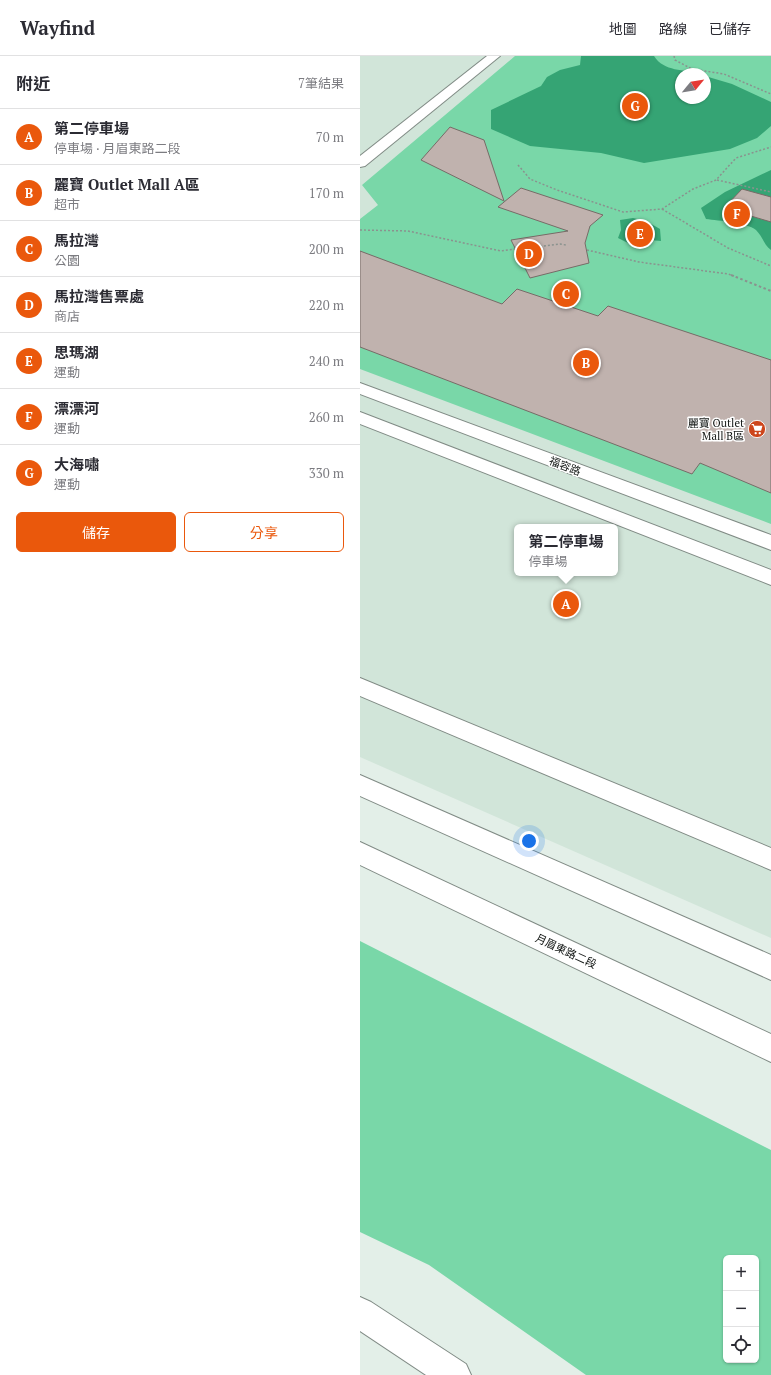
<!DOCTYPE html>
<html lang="zh-TW">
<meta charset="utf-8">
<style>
:root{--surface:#fff;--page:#f2f2f3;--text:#2b2b33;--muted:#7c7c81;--line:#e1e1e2;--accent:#ea580c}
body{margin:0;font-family:"PT Serif","Noto Sans TC",serif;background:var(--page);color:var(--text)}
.controls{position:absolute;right:12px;bottom:12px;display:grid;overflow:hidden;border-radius:6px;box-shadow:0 1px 3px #0004}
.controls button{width:36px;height:36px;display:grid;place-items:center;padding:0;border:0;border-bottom:1px solid var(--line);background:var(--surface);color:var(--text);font:20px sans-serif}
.compass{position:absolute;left:315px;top:12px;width:36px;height:36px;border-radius:50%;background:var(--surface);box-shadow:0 1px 3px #0004;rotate:60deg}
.you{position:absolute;left:169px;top:785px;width:14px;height:14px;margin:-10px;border:3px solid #fff;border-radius:50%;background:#1a73e8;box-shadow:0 0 0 6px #1a73e833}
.badge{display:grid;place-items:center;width:26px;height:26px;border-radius:50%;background:var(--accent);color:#fff;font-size:13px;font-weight:700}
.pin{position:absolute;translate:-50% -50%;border:2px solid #fff;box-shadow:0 1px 4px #0006}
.popup{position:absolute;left:154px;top:468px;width:104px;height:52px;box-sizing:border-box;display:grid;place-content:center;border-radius:6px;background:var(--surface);filter:drop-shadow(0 1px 3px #0005);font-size:13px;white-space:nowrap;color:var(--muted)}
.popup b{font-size:15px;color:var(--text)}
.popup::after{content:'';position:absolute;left:50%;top:100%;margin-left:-8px;border:8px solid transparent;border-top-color:var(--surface)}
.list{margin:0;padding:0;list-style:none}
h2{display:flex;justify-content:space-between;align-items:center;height:52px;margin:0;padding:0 16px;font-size:17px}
h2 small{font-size:13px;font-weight:400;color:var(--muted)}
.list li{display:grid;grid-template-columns:26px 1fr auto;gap:12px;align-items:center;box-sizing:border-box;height:56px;padding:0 16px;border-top:1px solid var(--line)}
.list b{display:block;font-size:15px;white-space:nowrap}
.list p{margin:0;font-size:13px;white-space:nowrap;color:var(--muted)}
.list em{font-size:13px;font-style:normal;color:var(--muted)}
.actions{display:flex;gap:8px;padding:12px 16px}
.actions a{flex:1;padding:9px 0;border:1px solid var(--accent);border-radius:6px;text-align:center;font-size:14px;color:var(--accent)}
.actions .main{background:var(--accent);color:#fff}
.icon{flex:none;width:22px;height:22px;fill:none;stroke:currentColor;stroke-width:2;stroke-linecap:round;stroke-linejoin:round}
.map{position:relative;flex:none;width:411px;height:1319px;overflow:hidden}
header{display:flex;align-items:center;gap:24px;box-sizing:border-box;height:56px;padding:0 20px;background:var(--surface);border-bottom:1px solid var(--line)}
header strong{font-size:19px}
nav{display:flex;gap:22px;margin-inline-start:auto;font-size:14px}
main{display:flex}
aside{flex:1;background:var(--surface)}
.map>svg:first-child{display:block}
.built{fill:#d1e5d9;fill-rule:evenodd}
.green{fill:#79d7a8;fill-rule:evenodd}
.water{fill:#35a474}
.building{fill:#c0b2ae;stroke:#776b67}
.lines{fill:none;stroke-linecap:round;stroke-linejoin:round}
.minor-casing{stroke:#808b85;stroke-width:2}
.path-far1{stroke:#8a928e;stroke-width:1.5;stroke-dasharray:2 2;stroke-linecap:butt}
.path{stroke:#8a928e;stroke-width:2;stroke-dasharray:2.5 2.5;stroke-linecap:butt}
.minor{fill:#fff;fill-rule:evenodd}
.labels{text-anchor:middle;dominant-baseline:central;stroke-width:3;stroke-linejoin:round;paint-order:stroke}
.poi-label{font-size:11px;fill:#121614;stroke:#fff;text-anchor:end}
.street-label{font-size:11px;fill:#121614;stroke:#fff}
</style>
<header>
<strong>Wayfind</strong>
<nav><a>地圖</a><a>路線</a><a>已儲存</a></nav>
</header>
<main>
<aside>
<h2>附近<small>7筆結果</small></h2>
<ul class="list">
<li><span class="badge">A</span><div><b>第二停車場</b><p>停車場 · 月眉東路二段</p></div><em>70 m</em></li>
<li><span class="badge">B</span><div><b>麗寶 Outlet Mall A區</b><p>超市</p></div><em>170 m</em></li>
<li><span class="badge">C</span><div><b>馬拉灣</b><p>公園</p></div><em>200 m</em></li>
<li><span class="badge">D</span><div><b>馬拉灣售票處</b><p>商店</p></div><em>220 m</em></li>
<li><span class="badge">E</span><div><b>思瑪湖</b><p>運動</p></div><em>240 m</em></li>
<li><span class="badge">F</span><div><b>漂漂河</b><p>運動</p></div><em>260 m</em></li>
<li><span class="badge">G</span><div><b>大海嘯</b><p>運動</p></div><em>330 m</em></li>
</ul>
<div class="actions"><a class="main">儲存</a><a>分享</a></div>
</aside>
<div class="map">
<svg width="411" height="1319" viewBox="0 0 411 1319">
<rect width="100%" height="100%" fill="#e3efe8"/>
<path class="built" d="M0,0H411V882L0,701ZM321,18H345V42H321ZM157,471H255V517H157Z"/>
<g class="green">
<path d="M155,0H411V468L0,313V163L18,149L2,129ZM321,18H345V42H321Z"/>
<path d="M0,885L411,1094V1319H226L69,1209L0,1176ZM366,1202H396V1304H366Z"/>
</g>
<g class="water">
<path d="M221,0H294C304,16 324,13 340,18H321V42H345V20L372,28L411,46V70L397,82L370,93L284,107L241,97L170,90L131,73V54L181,30L187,21L200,14L220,9Z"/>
<path d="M411,114V194C404,189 403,181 396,174C386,166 359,165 346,163L341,152L365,136Z"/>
<polygon points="273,162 286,165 300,173 301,185 290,184 270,188 258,182 261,174 260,164"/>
</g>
<g class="building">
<polygon points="90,71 124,84 144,145 61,104"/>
<polygon points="161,132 243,159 230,170 225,187 229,207 170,222 151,184 208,175 138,151"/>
<polygon points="382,133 411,141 411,166 364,152"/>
<polygon points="0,195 142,248 157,233 238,260 248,250 411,304 411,437 340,407 332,418 0,291"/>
</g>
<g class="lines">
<defs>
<g id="minor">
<polygon points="127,0 140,0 5,110 0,111 0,100"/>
<polygon points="0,327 411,479 411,494 0,338"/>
<polygon points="0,356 411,514 411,529 0,368"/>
<polygon points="0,622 411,792 411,814 0,640"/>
<polygon points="0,719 411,899 411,924 0,740"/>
<polygon points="0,786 411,978 411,1006 0,809"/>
<polygon points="0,1241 11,1246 106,1308 111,1319 66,1319 0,1275"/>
</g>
</defs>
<use href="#minor" class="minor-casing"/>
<g class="path-far1">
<polyline points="314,0 315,4 332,13 364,18 411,38"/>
<polyline points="158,109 170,123 197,134 263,156 302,153 333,133 356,124 376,102 411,91"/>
<polyline points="357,124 411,136"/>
<polyline points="302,153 368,192 411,210"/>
<polyline points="0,174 48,175 141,195 155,193"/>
<polyline points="176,191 200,188 206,189"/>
<polyline points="227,194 279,206 368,218 374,220"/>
</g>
<polyline class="path" points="371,219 411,235"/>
<use href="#minor" class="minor"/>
</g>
<defs>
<symbol id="supermarket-disc" viewBox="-11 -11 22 22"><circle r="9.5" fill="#cd451b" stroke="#fff"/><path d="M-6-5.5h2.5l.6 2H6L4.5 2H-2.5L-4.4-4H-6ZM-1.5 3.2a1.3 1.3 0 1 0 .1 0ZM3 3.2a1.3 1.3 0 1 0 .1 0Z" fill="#fff"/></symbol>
</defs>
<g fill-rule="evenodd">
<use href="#supermarket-disc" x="387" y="363" width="20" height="20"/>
</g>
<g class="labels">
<g class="poi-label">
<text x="384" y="367">麗寶 Outlet<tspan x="384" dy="13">Mall B區</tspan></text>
</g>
<g class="street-label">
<text transform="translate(205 410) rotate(21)">福容路</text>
<text transform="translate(206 895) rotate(25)">月眉東路二段</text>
</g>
</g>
</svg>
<div class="controls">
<button>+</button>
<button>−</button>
<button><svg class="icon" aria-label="locate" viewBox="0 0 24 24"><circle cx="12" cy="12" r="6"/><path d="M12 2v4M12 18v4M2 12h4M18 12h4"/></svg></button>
</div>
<svg class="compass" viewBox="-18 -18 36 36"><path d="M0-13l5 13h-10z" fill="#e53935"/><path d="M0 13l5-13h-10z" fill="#7c7c81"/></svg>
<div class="you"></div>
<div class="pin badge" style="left:206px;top:548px">A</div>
<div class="popup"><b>第二停車場</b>停車場</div>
<div class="pin badge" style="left:226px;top:307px">B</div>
<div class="pin badge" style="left:206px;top:238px">C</div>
<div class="pin badge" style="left:169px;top:198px">D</div>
<div class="pin badge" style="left:280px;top:178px">E</div>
<div class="pin badge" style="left:377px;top:158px">F</div>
<div class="pin badge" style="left:275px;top:50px">G</div>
</div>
</main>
